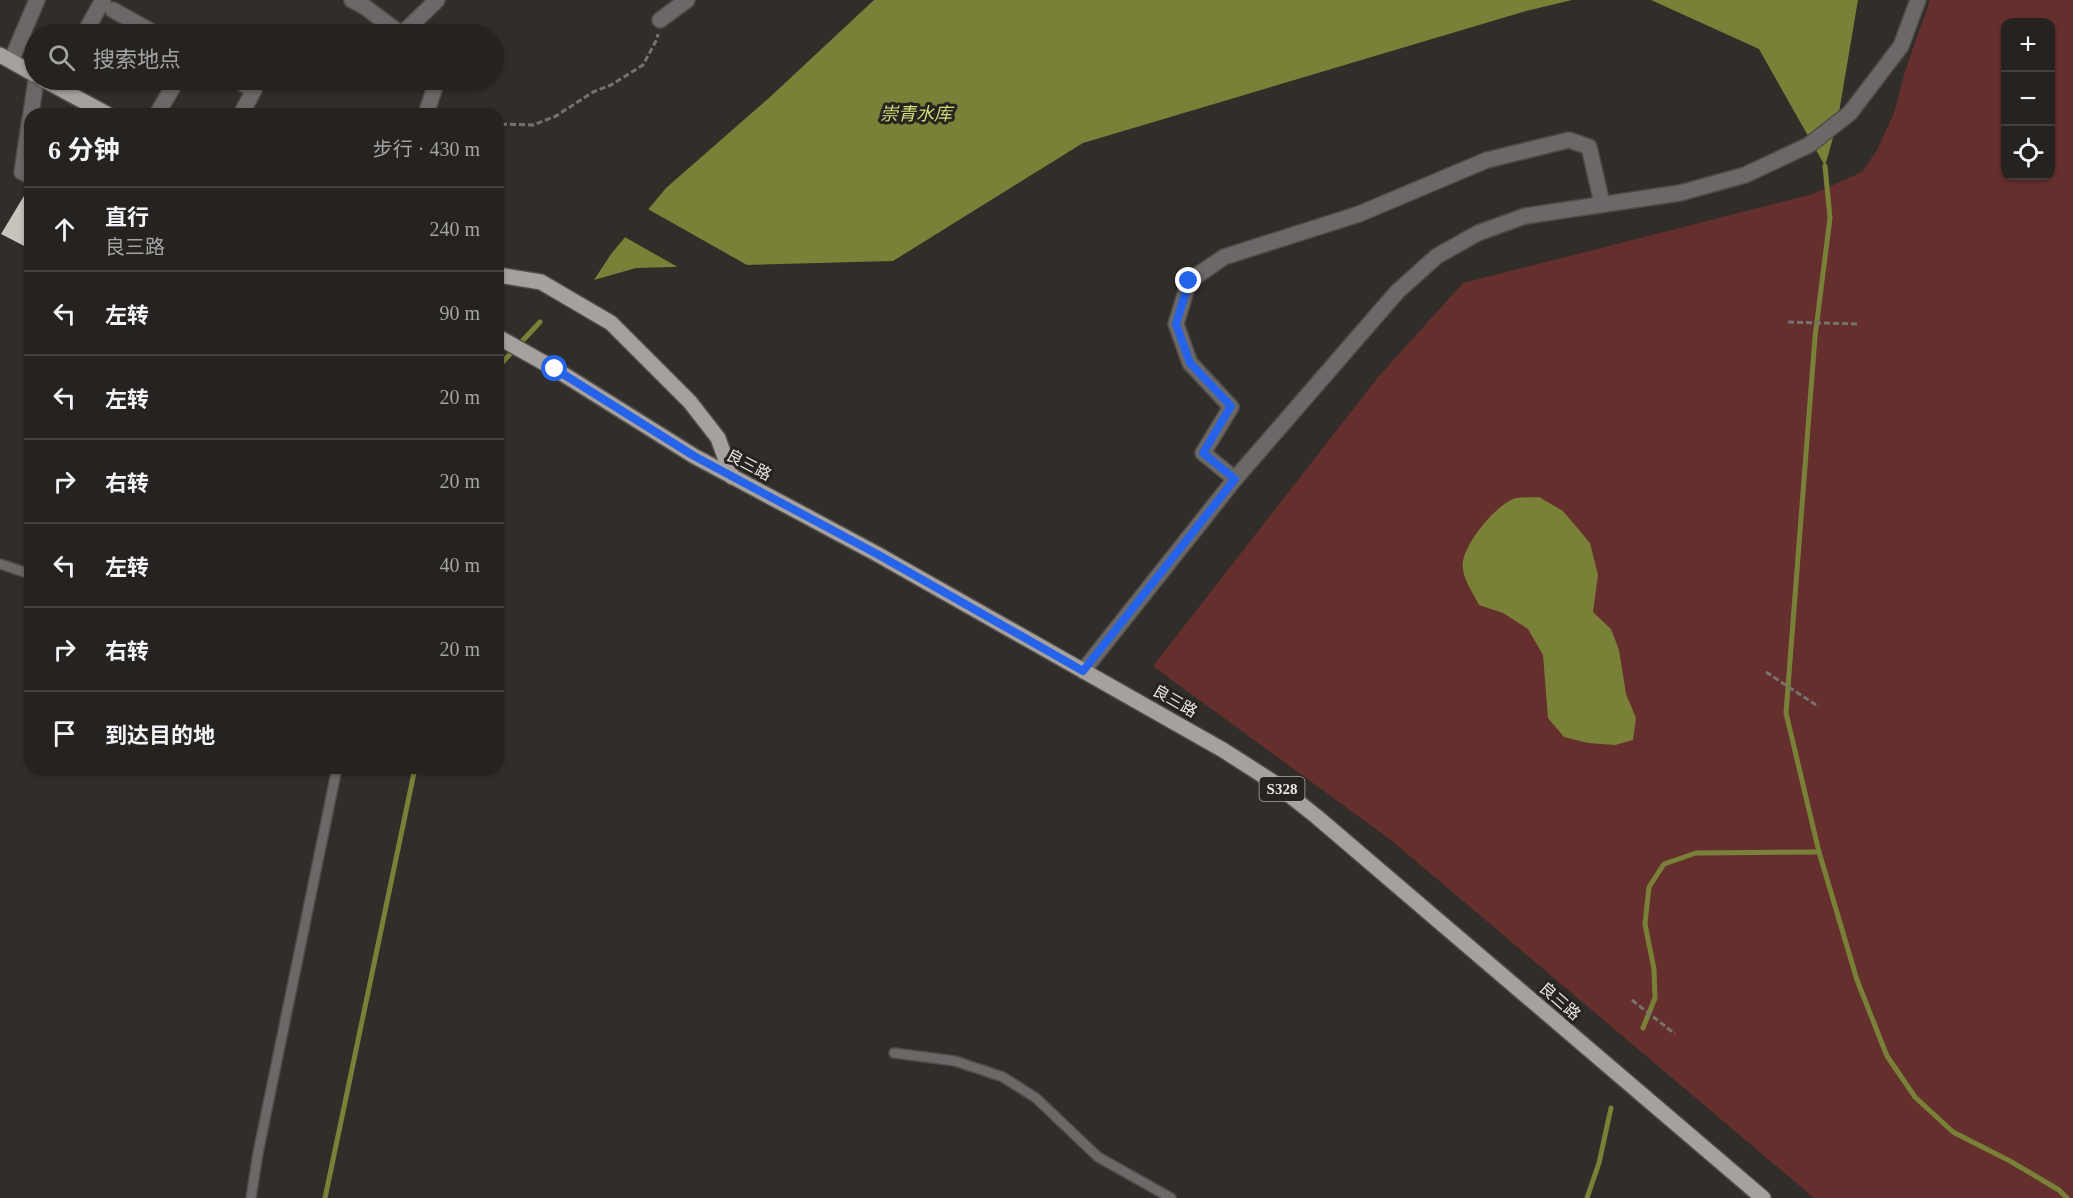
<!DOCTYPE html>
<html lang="zh">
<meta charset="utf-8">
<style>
:root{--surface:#25221f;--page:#312f2c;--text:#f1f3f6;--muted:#a3a4a4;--line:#423f3d}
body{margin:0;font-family:"Times New Roman","Noto Sans SC",serif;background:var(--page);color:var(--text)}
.controls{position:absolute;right:18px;top:18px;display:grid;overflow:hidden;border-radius:12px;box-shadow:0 2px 4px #0004}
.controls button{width:54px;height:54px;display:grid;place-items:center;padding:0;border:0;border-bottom:2px solid var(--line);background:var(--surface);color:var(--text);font:30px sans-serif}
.stop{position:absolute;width:18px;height:18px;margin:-14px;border:4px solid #2563eb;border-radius:50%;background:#fff}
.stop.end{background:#2563eb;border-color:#fff;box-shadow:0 2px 6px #0008}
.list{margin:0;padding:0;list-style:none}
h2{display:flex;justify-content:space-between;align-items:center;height:78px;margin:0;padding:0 24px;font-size:26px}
h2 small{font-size:20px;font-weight:400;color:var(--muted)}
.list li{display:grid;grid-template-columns:39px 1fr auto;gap:18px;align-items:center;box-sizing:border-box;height:84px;padding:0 24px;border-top:2px solid var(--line)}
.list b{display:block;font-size:22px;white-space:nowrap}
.list p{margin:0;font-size:20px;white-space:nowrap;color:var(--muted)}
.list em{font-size:20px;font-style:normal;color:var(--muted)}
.icon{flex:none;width:33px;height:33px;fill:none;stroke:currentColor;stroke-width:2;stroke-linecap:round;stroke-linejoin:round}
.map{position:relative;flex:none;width:2073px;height:1198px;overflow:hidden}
.search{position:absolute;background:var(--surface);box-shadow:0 2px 4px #0004;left:24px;top:24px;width:480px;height:66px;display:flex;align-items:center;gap:15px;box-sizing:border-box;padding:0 21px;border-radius:33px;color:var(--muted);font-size:22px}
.panel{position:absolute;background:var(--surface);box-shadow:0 2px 4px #0004;left:24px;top:108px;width:480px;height:666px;border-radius:18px}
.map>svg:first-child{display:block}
.green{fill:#652f2d;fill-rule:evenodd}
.water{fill:#798037}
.pier{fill:#312d29}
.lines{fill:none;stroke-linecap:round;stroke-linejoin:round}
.stream{stroke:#798037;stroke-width:5}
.building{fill:#c6c4bd}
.service-casing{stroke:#4e4b47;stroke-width:12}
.minor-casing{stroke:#4e4b47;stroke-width:18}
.primary-casing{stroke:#4e4b47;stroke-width:18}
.path{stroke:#76736f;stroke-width:3;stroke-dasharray:6 3;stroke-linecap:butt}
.service{stroke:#6b6867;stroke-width:9}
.minor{stroke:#6b6867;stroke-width:15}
.primary{stroke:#a7a19e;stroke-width:15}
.route{stroke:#2563eb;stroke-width:8}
.labels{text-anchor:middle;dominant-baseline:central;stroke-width:6;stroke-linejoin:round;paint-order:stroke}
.shield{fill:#27231f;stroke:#aeaca8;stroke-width:1.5}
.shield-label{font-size:15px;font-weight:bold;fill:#e8e6e3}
.street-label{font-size:16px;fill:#e8e6e3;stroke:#27231f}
.water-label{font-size:18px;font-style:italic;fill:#d3de78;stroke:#27231f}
</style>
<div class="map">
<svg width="2073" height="1198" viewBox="0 0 2073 1198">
<rect width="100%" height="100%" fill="#312d29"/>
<path class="green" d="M1930,0H2073V1198H1814L1392,841L1153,666L1379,376L1463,283L1813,194L1862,172L1877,150L1894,113L1906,68ZM2006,22H2050V176H2006Z"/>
<g class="water">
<polygon points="874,0 1572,0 1526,11 1083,143 893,261 636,268 594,280 611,254 666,188 770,97"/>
<polygon points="1651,0 1858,0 1837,124 1825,166 1759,49"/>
<path d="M1539,497L1563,511L1590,543L1598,575L1593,612L1611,629L1619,650L1626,694L1636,718L1633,740L1615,745L1588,743L1564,737L1548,718L1543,655L1528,629L1503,613L1479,605C1473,593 1460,575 1463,561C1467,541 1493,509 1511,500C1518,496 1531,498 1539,497Z"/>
</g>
<polygon class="pier" points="646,208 747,265 745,269 683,270 623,236"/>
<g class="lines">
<g class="stream">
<polyline points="1825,166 1830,218 1815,337 1786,713 1819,852 1857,980 1887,1056 1915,1097 1953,1132 2010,1161 2059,1190 2067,1198"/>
<polyline points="498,367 540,322"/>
<polyline points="1643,1028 1655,998 1654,969 1645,924 1649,887 1664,864 1696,853 1819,852"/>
<polyline points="325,1198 415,768"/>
<polyline points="1587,1198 1599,1163 1611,1108"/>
</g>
</g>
<polygon class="building" points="30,186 30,249 1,234"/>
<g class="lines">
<defs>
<g id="service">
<polyline points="0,564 30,574"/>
<polyline points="894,1053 955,1061 1003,1077 1036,1098 1098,1157 1171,1198"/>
<polyline points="251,1198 258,1153 337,768"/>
</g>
<g id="minor">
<polyline points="352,0 365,7 401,34"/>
<polyline points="113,10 156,34"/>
<polyline points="660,20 687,0"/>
<polyline points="84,34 103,0"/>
<polyline points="402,34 437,0"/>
<polyline points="11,61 37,0"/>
<polyline points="236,80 254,90 241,114"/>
<polyline points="31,114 36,80"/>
<polyline points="157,114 177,80"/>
<polyline points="426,114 434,90 433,80"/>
<polyline points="30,118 22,172 30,176"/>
<polyline points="1235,479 1203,453 1231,407 1190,363 1176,324 1189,281 1224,257 1359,214 1487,160 1569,140 1589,147 1602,203"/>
<polyline points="1083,671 1235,479 1397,292 1437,256 1478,233 1525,216 1680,193 1745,175 1809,145 1850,113 1901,46 1918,0"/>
</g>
<g id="primary">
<polyline points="0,55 34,74"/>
<polyline points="44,80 107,114"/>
<polyline points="498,275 541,282 611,323 690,402 718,438 732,477"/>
<polyline points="498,337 555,369 694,456 877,554 1223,750 1273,782 1317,817 1763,1198"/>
</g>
</defs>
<use href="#service" class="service-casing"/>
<use href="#minor" class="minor-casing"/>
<use href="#primary" class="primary-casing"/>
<g class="path">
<polyline points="501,124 533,125 556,116 593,92 611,85 643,65 657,39 658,34"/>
<polyline points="1788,322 1860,324"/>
<polyline points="1766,672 1819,707"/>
<polyline points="1632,1000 1675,1034"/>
</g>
<use href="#service" class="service"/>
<use href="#minor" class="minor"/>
<use href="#primary" class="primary"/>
</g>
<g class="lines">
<polyline class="route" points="555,369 694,456 877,554 1083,671 1235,479 1203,453 1231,406 1190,363 1176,324 1189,281"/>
</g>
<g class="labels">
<rect class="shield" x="1259.5" y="777" width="45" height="24" rx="4.5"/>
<g class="shield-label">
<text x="1282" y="789">S328</text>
</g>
<g class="street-label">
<text transform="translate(749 465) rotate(28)">良三路</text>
<text transform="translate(1175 701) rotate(30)">良三路</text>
<text transform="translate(1560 1001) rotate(41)">良三路</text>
</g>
<g class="water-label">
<text x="916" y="114">崇青水库</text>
</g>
</g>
</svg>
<div class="controls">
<button>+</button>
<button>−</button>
<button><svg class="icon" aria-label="locate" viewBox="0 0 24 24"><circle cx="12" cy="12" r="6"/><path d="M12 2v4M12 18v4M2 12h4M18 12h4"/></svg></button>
</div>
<div class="stop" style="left:555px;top:369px"></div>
<div class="stop end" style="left:1189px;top:281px"></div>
<div class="search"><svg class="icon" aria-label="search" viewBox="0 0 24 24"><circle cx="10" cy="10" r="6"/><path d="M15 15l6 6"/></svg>搜索地点</div>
<section class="panel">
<h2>6 分钟<small>步行 · 430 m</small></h2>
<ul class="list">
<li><svg class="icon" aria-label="ahead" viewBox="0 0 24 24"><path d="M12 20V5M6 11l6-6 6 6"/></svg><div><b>直行</b><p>良三路</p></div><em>240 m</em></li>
<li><svg class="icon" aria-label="left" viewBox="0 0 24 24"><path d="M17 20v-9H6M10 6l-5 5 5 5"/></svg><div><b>左转</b></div><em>90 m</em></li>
<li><svg class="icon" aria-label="left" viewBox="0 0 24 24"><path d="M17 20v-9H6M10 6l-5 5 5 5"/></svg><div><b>左转</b></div><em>20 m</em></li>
<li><svg class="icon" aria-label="right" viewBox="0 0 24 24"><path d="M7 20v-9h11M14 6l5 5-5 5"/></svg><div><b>右转</b></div><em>20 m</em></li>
<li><svg class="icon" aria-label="left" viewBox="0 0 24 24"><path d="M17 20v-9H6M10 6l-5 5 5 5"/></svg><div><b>左转</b></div><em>40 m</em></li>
<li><svg class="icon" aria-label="right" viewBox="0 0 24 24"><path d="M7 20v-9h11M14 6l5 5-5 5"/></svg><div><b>右转</b></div><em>20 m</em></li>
<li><svg class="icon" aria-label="arrive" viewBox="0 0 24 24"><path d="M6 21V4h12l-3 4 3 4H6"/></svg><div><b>到达目的地</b></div></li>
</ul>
</section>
</div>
